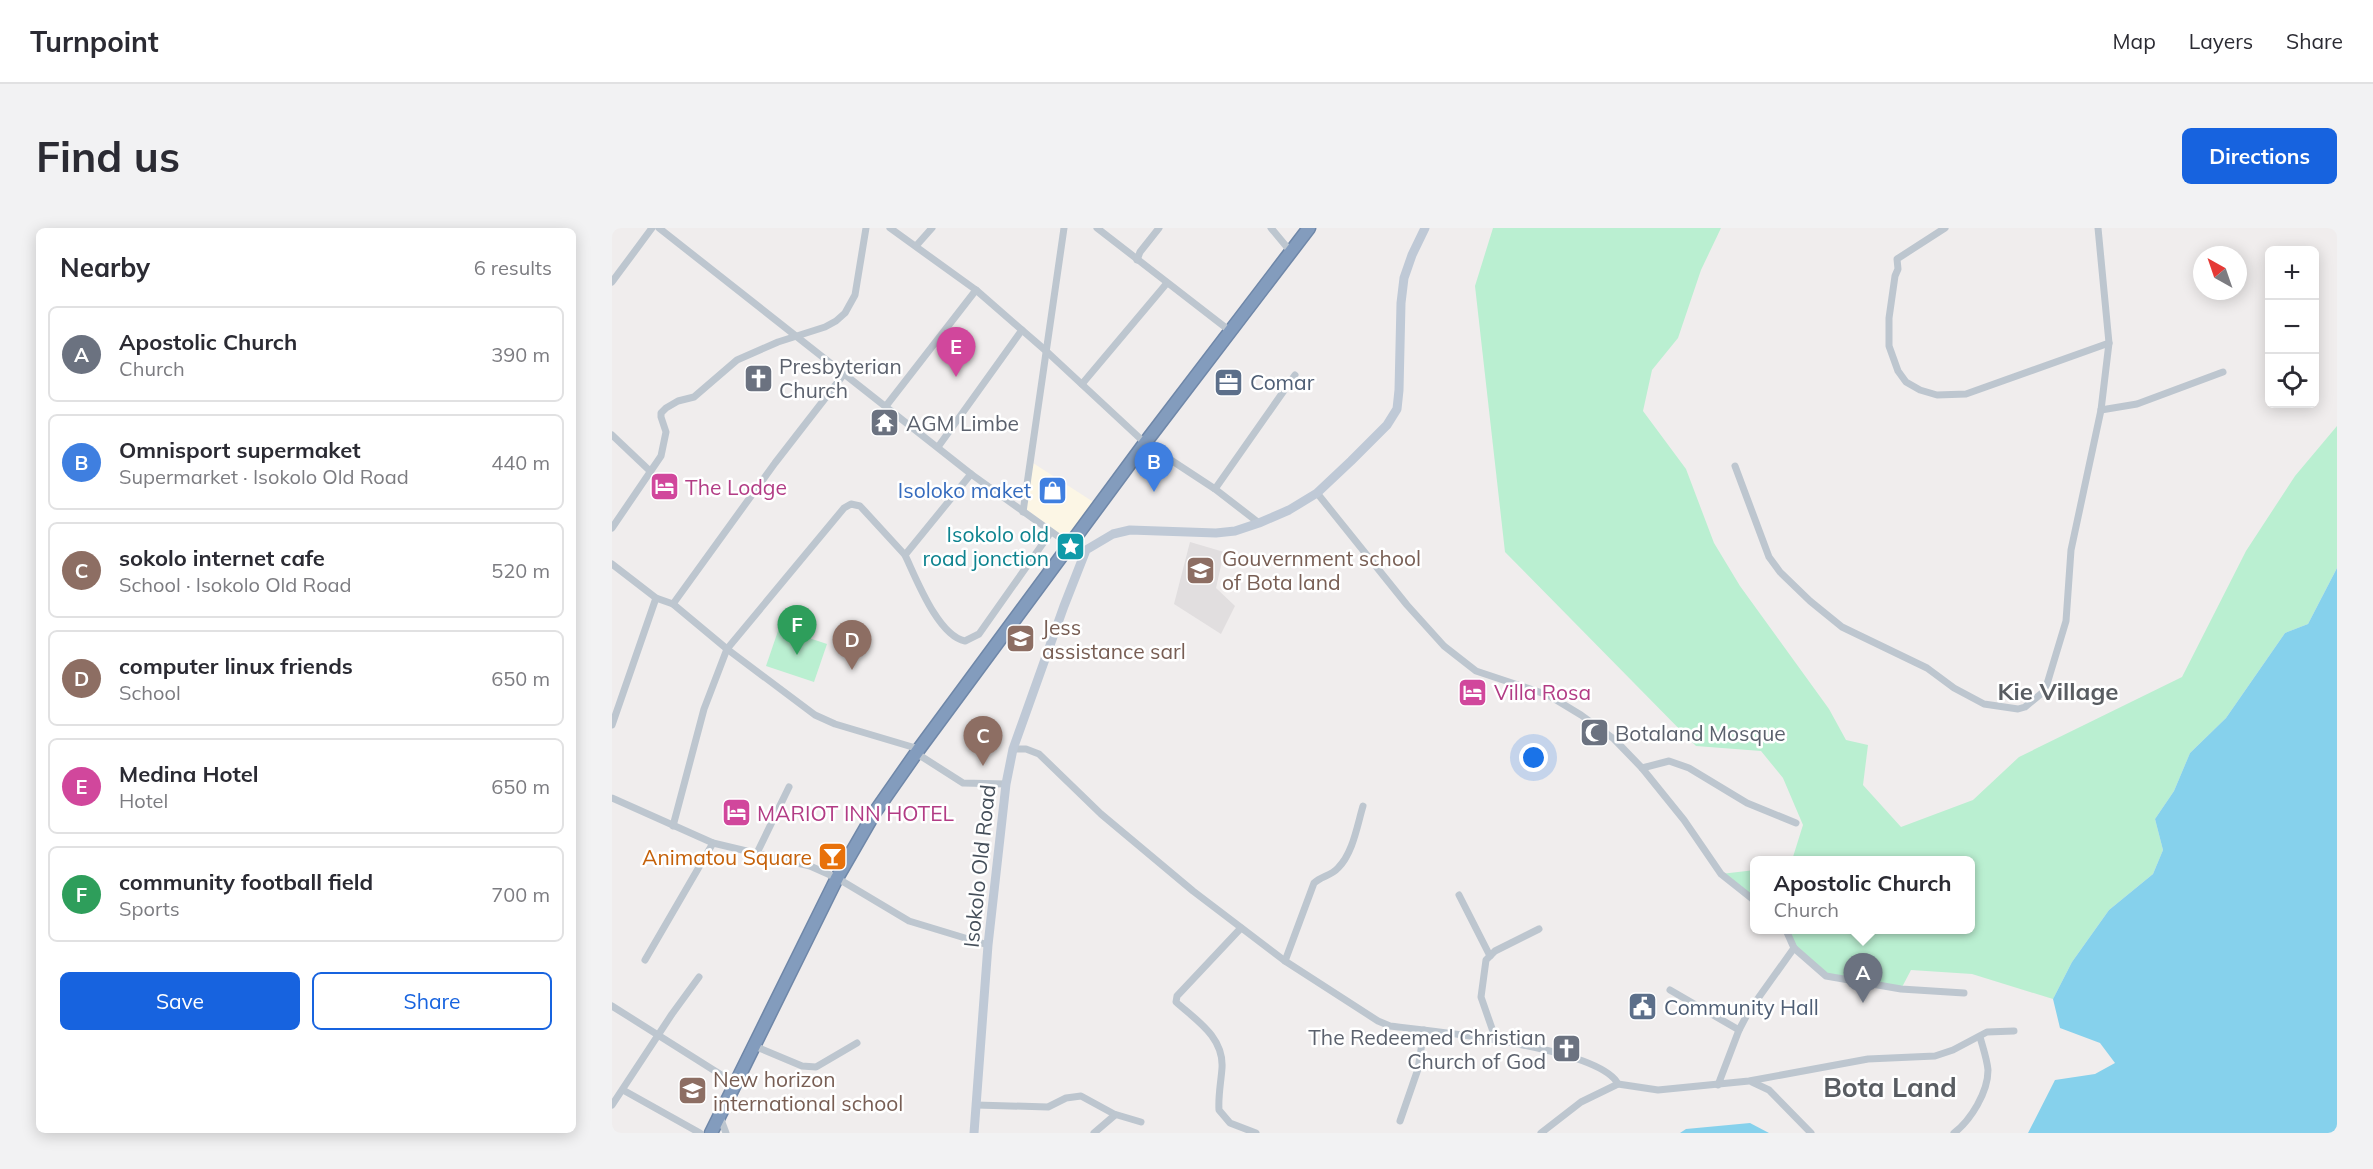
<!DOCTYPE html>
<meta charset="utf-8">
<style>
:root{--surface:#fff;--page:#f2f2f3;--text:#2b2b33;--muted:#7c7c81;--line:#e1e1e2;--accent:#1763df}
body{margin:0;font-family:Mulish,sans-serif;background:var(--page);color:var(--text)}
.controls{position:absolute;right:18px;top:18px;display:grid;overflow:hidden;border-radius:9px;box-shadow:0 3px 15px #0003}
.controls button{width:54px;height:54px;display:grid;place-items:center;padding:0;border:0;border-bottom:2px solid var(--line);background:var(--surface);color:var(--text);font:30px sans-serif}
.compass{position:absolute;left:1581px;top:18px;width:54px;height:54px;border-radius:50%;background:var(--surface);box-shadow:0 3px 15px #0003;rotate:320deg}
.you{position:absolute;left:922px;top:530px;width:21px;height:21px;margin:-15px;border:4px solid #fff;border-radius:50%;background:#1a73e8;box-shadow:0 0 0 9px #1a73e833}
.badge{display:grid;place-items:center;width:39px;height:39px;border-radius:50%;background:var(--accent);color:#fff;font-size:20px;font-weight:700}
.pin{position:absolute;translate:-50% -50px;filter:drop-shadow(0 2px 3px #0008)}
.pin::after{content:'';position:absolute;top:32px;width:21px;height:18px;background:inherit;clip-path:polygon(0 0,100% 0,50% 100%)}
.popup{position:absolute;left:1138px;top:628px;width:225px;height:78px;box-sizing:border-box;display:grid;place-content:center;border-radius:9px;background:var(--surface);filter:drop-shadow(0 2px 4px #0005);font-size:20px;white-space:nowrap;color:var(--muted)}
.popup b{font-size:22px;color:var(--text)}
.popup::after{content:'';position:absolute;left:50%;top:100%;margin-left:-12px;border:12px solid transparent;border-top-color:var(--surface)}
.list{margin:0;padding:0;list-style:none}
h2{display:flex;justify-content:space-between;align-items:center;height:78px;margin:0;padding:0 24px;font-size:26px}
h2 small{font-size:20px;font-weight:400;color:var(--muted)}
.list li{display:grid;grid-template-columns:39px 1fr auto;gap:18px;align-items:center;box-sizing:border-box;height:96px;margin:0 12px 12px;padding:0 12px;border:2px solid var(--line);border-radius:9px}
.list b{display:block;font-size:22px;white-space:nowrap}
.list p{margin:0;font-size:20px;white-space:nowrap;color:var(--muted)}
.list em{font-size:20px;font-style:normal;color:var(--muted)}
.actions{display:flex;gap:12px;padding:18px 24px}
.actions a{flex:1;padding:14px 0;border:2px solid var(--accent);border-radius:9px;text-align:center;font-size:21px;color:var(--accent)}
.actions .main{background:var(--accent);color:#fff}
.icon{flex:none;width:33px;height:33px;fill:none;stroke:currentColor;stroke-width:2;stroke-linecap:round;stroke-linejoin:round}
.map{position:relative;flex:none;width:1725px;height:905px;overflow:hidden;border-radius:9px}
header{display:flex;align-items:center;gap:36px;box-sizing:border-box;height:84px;padding:0 30px;background:var(--surface);border-bottom:2px solid var(--line)}
header strong{font-size:28px}
nav{display:flex;gap:33px;margin-inline-start:auto;font-size:21px}
.intro{display:flex;align-items:center;justify-content:space-between;box-sizing:border-box;height:144px;padding:0 36px}
h1{margin:0;font-size:42px}
.button{padding:15px 27px;border-radius:9px;background:var(--accent);color:#fff;font-size:21px;font-weight:700}
main{display:flex;gap:36px;padding:0 36px}
aside{flex:1;background:var(--surface);border-radius:9px;box-shadow:0 3px 15px #0003}
.map>svg:first-child{display:block}
.commercial{fill:#fcf6e5}
.education{fill:#e1dedf}
.green{fill:#baefd1}
.water{fill:#86d1ec}
.lines{fill:none;stroke-linecap:round;stroke-linejoin:round}
.highway-casing{stroke:#6f87a8;stroke-width:15}
.street{stroke:#bdc6cf;stroke-width:7}
.secondary{stroke:#bfc9d6;stroke-width:9}
.highway{stroke:#839cbd;stroke-width:12}
.labels{text-anchor:middle;dominant-baseline:central;stroke-width:5;stroke-linejoin:round;paint-order:stroke}
.worship-label{font-size:21px;fill:#5b616d;stroke:#fff;text-anchor:start}
.service-label{font-size:21px;fill:#4e5e75;stroke:#fff;text-anchor:start}
.hotel-label{font-size:21px;fill:#b23c85;stroke:#fff;text-anchor:start}
.shop-label{font-size:21px;fill:#366cbe;stroke:#fff;text-anchor:end}
.culture-label{font-size:21px;fill:#0d838f;stroke:#fff;text-anchor:end}
.education-label{font-size:21px;fill:#785e54;stroke:#fff;text-anchor:start}
.food-label{font-size:21px;fill:#c56008;stroke:#fff;text-anchor:end}
.street-label{font-size:21px;fill:#454f5a;stroke:#fff}
.quarter-label{font-size:24px;font-weight:bold;fill:#595d62;stroke:#fff}
.district-label{font-size:27px;font-weight:bold;fill:#595d62;stroke:#fff}
</style>
<header>
<strong>Turnpoint</strong>
<nav><a>Map</a><a>Layers</a><a>Share</a></nav>
</header>
<div class="intro"><h1>Find us</h1><a class="button">Directions</a></div>
<main>
<aside>
<h2>Nearby<small>6 results</small></h2>
<ul class="list">
<li><span class="badge" style="background:#6b7280">A</span><div><b>Apostolic Church</b><p>Church</p></div><em>390 m</em></li>
<li><span class="badge" style="background:#3f7fe0">B</span><div><b>Omnisport supermaket</b><p>Supermarket · Isokolo Old Road</p></div><em>440 m</em></li>
<li><span class="badge" style="background:#8d6e63">C</span><div><b>sokolo internet cafe</b><p>School · Isokolo Old Road</p></div><em>520 m</em></li>
<li><span class="badge" style="background:#8d6e63">D</span><div><b>computer linux friends</b><p>School</p></div><em>650 m</em></li>
<li><span class="badge" style="background:#d1479c">E</span><div><b>Medina Hotel</b><p>Hotel</p></div><em>650 m</em></li>
<li><span class="badge" style="background:#2e9e5b">F</span><div><b>community football field</b><p>Sports</p></div><em>700 m</em></li>
</ul>
<div class="actions"><a class="main">Save</a><a>Share</a></div>
</aside>
<div class="map">
<svg width="1725" height="905" viewBox="0 0 1725 905">
<rect width="100%" height="100%" fill="#f0eded"/>
<polygon class="commercial" points="421,235 483,275 456,312 414,281"/>
<polygon class="education" points="578,314 612,324 604,360 623,378 609,406 562,376"/>
<g class="green">
<polygon points="881,0 1109,0 1089,42 1066,110 1040,142 1031,183 1074,241 1102,315 1128,358 1217,481 1234,512 1256,517 1251,557 1289,599 1361,572 1407,529 1570,449 1634,323 1683,248 1725,198 1725,340 1696,396 1673,405 1614,490 1578,525 1562,563 1543,591 1551,622 1541,646 1497,682 1460,734 1441,771 1360,746 1299,742 1289,761 1214,748 1176,710 1174,702 1359,702 1359,632 1180,632 1191,597 1171,550 1149,523 1084,518 893,324 863,58"/>
<polygon points="167,400 215,416 202,454 154,438"/>
<polygon points="1143,642 1143,671 1109,646"/>
</g>
<g class="water">
<polygon points="1725,340 1725,905 1416,905 1443,852 1483,846 1503,835 1488,815 1448,800 1441,771 1460,734 1497,682 1541,646 1551,622 1543,591 1562,563 1578,525 1614,490 1673,405 1696,396"/>
<polygon points="1138,895 1157,905 1068,905 1074,901"/>
</g>
<g class="lines">
<defs>
<polyline id="highway" points="99,905 225,650 263,584 307,521 533,215 697,0"/>
</defs>
<use href="#highway" class="highway-casing"/>
<g class="street">
<polyline points="47,0 359,246 458,317"/>
<polyline points="278,0 364,62 433,122 533,215 603,261 647,295"/>
<polyline points="485,0 618,103"/>
<polyline points="659,0 679,24"/>
<polyline points="1333,0 1285,31 1286,41 1283,48 1277,90 1277,118 1286,143 1294,154 1308,162 1325,167 1354,166 1497,115"/>
<polyline points="304,18 320,0"/>
<polyline points="525,32 528,24 547,0"/>
<polyline points="0,54 40,0"/>
<polyline points="470,156 555,55"/>
<polyline points="274,178 364,62"/>
<polyline points="1489,182 1525,176 1611,144"/>
<polyline points="0,207 38,243"/>
<polyline points="326,219 410,102"/>
<polyline points="1123,238 1157,329 1168,344 1198,373 1230,399 1315,440 1342,460 1372,476 1406,481 1413,479 1430,465 1435,456 1454,393 1459,322 1489,182 1494,140 1497,115 1486,0"/>
<path d="M359,246L293,327C304,350 326,408 353,413L367,406L439,304"/>
<polyline points="603,261 683,147"/>
<polyline points="705,265 795,377 832,418 864,443 936,467 969,487 1002,511 1030,540 1072,592 1109,646 1143,673"/>
<polyline points="411,284 452,0"/>
<polyline points="0,300 49,228 54,204 49,189 49,185 54,180 66,173 82,169 125,132 166,114 213,99 224,93 233,85 243,67 254,0"/>
<polyline points="0,336 44,370 61,376 115,421 203,487 223,496 307,521"/>
<polyline points="61,376 163,235 232,146"/>
<polyline points="0,497 44,370"/>
<path d="M401,521H414L427,526L489,586L581,663L673,733L766,793L778,798C820,803 987,819 1006,856"/>
<polyline points="304,525 351,555 394,556"/>
<polyline points="1030,540 1057,533 1077,540 1135,575 1184,595"/>
<polyline points="0,570 101,615 198,638 225,650 297,693 376,717"/>
<polyline points="61,598 92,481 115,421 232,280 239,276 248,278 293,327"/>
<polyline points="144,627 177,559"/>
<polyline points="847,667 878,728"/>
<path d="M629,700L565,768L564,774C584,792 612,809 610,840C609,854 606,868 607,882L618,895L644,905"/>
<polyline points="1182,720 1214,748 1289,761 1352,765"/>
<polyline points="33,732 101,615"/>
<path d="M673,733L702,655C709,648 719,648 726,640C741,625 745,598 751,578"/>
<polyline points="1058,762 1127,802"/>
<polyline points="0,778 122,855"/>
<polyline points="884,812 869,769 874,732 883,723 927,701"/>
<polyline points="140,817 190,838 204,839 245,815"/>
<polyline points="1140,854 1157,862 1199,905"/>
<polyline points="1106,857 1127,802 1137,783 1182,720 1174,702"/>
<polyline points="11,862 88,905"/>
<polyline points="0,877 60,786 87,749"/>
<polyline points="364,877 436,879 454,870 469,868 502,886 529,894"/>
<polyline points="108,889 114,905"/>
<polyline points="788,893 806,841 812,802"/>
<polyline points="482,905 503,887"/>
<polyline points="929,905 969,874 1006,856 1046,862 1137,853 1256,831 1323,828 1341,822 1375,804 1402,803"/>
<path d="M1342,905C1359,892 1376,864 1376,842C1375,831 1371,820 1368,809"/>
</g>
<polyline class="secondary" points="362,905 376,717 394,556 401,521 452,378 474,322 501,306 518,302 604,305 623,303 647,295 677,282 705,265 739,233 775,197 785,181 787,162 789,75 792,50 800,27 813,0"/>
<use href="#highway" class="highway"/>
</g>
<defs>
<symbol id="church-square" viewBox="-11 -11 22 22"><rect x="-9" y="-9" width="18" height="18" rx="4" fill="#6b7280" stroke="#fff"/><path d="M-1.2-6h2.4v3.5h3.3v2.4h-3.3V6h-2.4V-.1h-3.3v-2.4h3.3Z" fill="#fff"/></symbol>
<symbol id="office-square" viewBox="-11 -11 22 22"><rect x="-9" y="-9" width="18" height="18" rx="4" fill="#5c6f8a" stroke="#fff"/><path d="M-6-3h4V-5.5h4V-3h4V5H-6ZM-1-4.5V-3h2v-1.5ZM-6 0V1H6V0Z" fill="#fff"/></symbol>
<symbol id="temple-square" viewBox="-11 -11 22 22"><rect x="-9" y="-9" width="18" height="18" rx="4" fill="#6b7280" stroke="#fff"/><path d="M0-6L5-2H3V0L6.5 2.5H4V6H1.5V3h-3V6H-4V2.5H-6.5L-3 0V-2H-5Z" fill="#fff"/></symbol>
<symbol id="hotel-square" viewBox="-11 -11 22 22"><rect x="-9" y="-9" width="18" height="18" rx="4" fill="#d1479c" stroke="#fff"/><path d="M-6-4.5h1.5V1H6V5H4.5V3h-9V5H-6ZM-4 0a1.8 1.8 0 1 1 3.6 0ZM.5 0V-2.5h3Q6-2.5 6 0Z" fill="#fff"/></symbol>
<symbol id="shop-square" viewBox="-11 -11 22 22"><rect x="-9" y="-9" width="18" height="18" rx="4" fill="#3f7fe0" stroke="#fff"/><path d="M-5-2.5h2.3a2.7 3.5 0 0 1 5.4 0H5L5.5 6h-11ZM-1.5-2.5h3a1.5 2.3 0 0 0-3 0Z" fill="#fff"/></symbol>
<symbol id="sight-square" viewBox="-11 -11 22 22"><rect x="-9" y="-9" width="18" height="18" rx="4" fill="#0f9aa8" stroke="#fff"/><path d="M0-6L1.8-2.2L6-1.7L2.9 1.2L3.7 5.4L0 3.3L-3.7 5.4L-2.9 1.2L-6-1.7L-1.8-2.2Z" fill="#fff"/></symbol>
<symbol id="school-square" viewBox="-11 -11 22 22"><rect x="-9" y="-9" width="18" height="18" rx="4" fill="#8d6e63" stroke="#fff"/><path d="M0-5L7-2L0 1L-7-2ZM-4 1L0 2.5L4 1V4Q0 6-4 4Z" fill="#fff"/></symbol>
<symbol id="university-square" viewBox="-11 -11 22 22"><rect x="-9" y="-9" width="18" height="18" rx="4" fill="#8d6e63" stroke="#fff"/><path d="M0-5L7-2L0 1L-7-2ZM-4 1L0 2.5L4 1V4Q0 6-4 4Z" fill="#fff"/></symbol>
<symbol id="mosque-square" viewBox="-11 -11 22 22"><rect x="-9" y="-9" width="18" height="18" rx="4" fill="#6b7280" stroke="#fff"/><path d="M3.5-4.9A6 6 0 1 0 3.5 4.9A5 5 0 1 1 3.5-4.9Z" fill="#fff"/></symbol>
<symbol id="bar-square" viewBox="-11 -11 22 22"><rect x="-9" y="-9" width="18" height="18" rx="4" fill="#e8710a" stroke="#fff"/><path d="M-6-5H6L.8 .8V4.5H3.5V6h-7V4.5H-.8V.8Z" fill="#fff"/></symbol>
<symbol id="civic-square" viewBox="-11 -11 22 22"><rect x="-9" y="-9" width="18" height="18" rx="4" fill="#5c6f8a" stroke="#fff"/><path d="M-.6-6.5H3V-4.5H.6V-3L4-1V1h2V6H-6V1h2V-1L-.6-3ZM-1.2 2.5V6h2.4V2.5Z" fill="#fff"/></symbol>
</defs>
<g fill-rule="evenodd">
<use href="#church-square" x="130" y="134" width="33" height="33"/>
<use href="#office-square" x="600" y="138" width="33" height="33"/>
<use href="#temple-square" x="256" y="178" width="33" height="33"/>
<use href="#hotel-square" x="36" y="242" width="33" height="33"/>
<use href="#shop-square" x="424" y="246" width="33" height="33"/>
<use href="#sight-square" x="442" y="302" width="33" height="33"/>
<use href="#school-square" x="572" y="326" width="33" height="33"/>
<use href="#university-square" x="392" y="394" width="33" height="33"/>
<use href="#hotel-square" x="844" y="448" width="33" height="33"/>
<use href="#mosque-square" x="966" y="488" width="33" height="33"/>
<use href="#hotel-square" x="108" y="568" width="33" height="33"/>
<use href="#bar-square" x="204" y="612" width="33" height="33"/>
<use href="#civic-square" x="1014" y="762" width="33" height="33"/>
<use href="#church-square" x="938" y="804" width="33" height="33"/>
<use href="#university-square" x="64" y="846" width="33" height="33"/>
</g>
<g class="labels">
<g class="worship-label">
<text x="167" y="138">Presbyterian<tspan x="167" dy="24">Church</tspan></text>
<text x="294" y="195">AGM Limbe</text>
<text x="1003" y="505">Botaland Mosque</text>
<text x="934" y="809" text-anchor="end">The Redeemed Christian<tspan x="934" dy="24">Church of God</tspan></text>
</g>
<g class="service-label">
<text x="638" y="154">Comar</text>
<text x="1052" y="779">Community Hall</text>
</g>
<g class="hotel-label">
<text x="73" y="259">The Lodge</text>
<text x="882" y="464">Villa Rosa</text>
<text x="145" y="585">MARIOT INN HOTEL</text>
</g>
<g class="shop-label">
<text x="419" y="262">Isoloko maket</text>
</g>
<g class="culture-label">
<text x="437" y="306">Isokolo old<tspan x="437" dy="24">road jonction</tspan></text>
</g>
<g class="education-label">
<text x="610" y="330">Gouvernment school<tspan x="610" dy="24">of Bota land</tspan></text>
<text x="430" y="399">Jess<tspan x="430" dy="24">assistance sarl</tspan></text>
<text x="101" y="851">New horizon<tspan x="101" dy="24">international school</tspan></text>
</g>
<g class="food-label">
<text x="200" y="629">Animatou Square</text>
</g>
<g class="street-label">
<text transform="translate(367 638) rotate(-84)">Isokolo Old Road</text>
</g>
<g class="quarter-label">
<text x="1446" y="463">Kie Village</text>
</g>
<g class="district-label">
<text x="1278" y="859">Bota Land</text>
</g>
</g>
</svg>
<div class="controls">
<button>+</button>
<button>−</button>
<button><svg class="icon" aria-label="locate" viewBox="0 0 24 24"><circle cx="12" cy="12" r="6"/><path d="M12 2v4M12 18v4M2 12h4M18 12h4"/></svg></button>
</div>
<svg class="compass" viewBox="-18 -18 36 36"><path d="M0-13l5 13h-10z" fill="#e53935"/><path d="M0 13l5-13h-10z" fill="#7c7c81"/></svg>
<div class="you"></div>
<div class="pin badge" style="left:1251px;top:775px;background:#6b7280">A</div>
<div class="popup"><b>Apostolic Church</b>Church</div>
<div class="pin badge" style="left:542px;top:264px;background:#3f7fe0">B</div>
<div class="pin badge" style="left:371px;top:538px;background:#8d6e63">C</div>
<div class="pin badge" style="left:240px;top:442px;background:#8d6e63">D</div>
<div class="pin badge" style="left:344px;top:149px;background:#d1479c">E</div>
<div class="pin badge" style="left:185px;top:427px;background:#2e9e5b">F</div>
</div>
</main>
